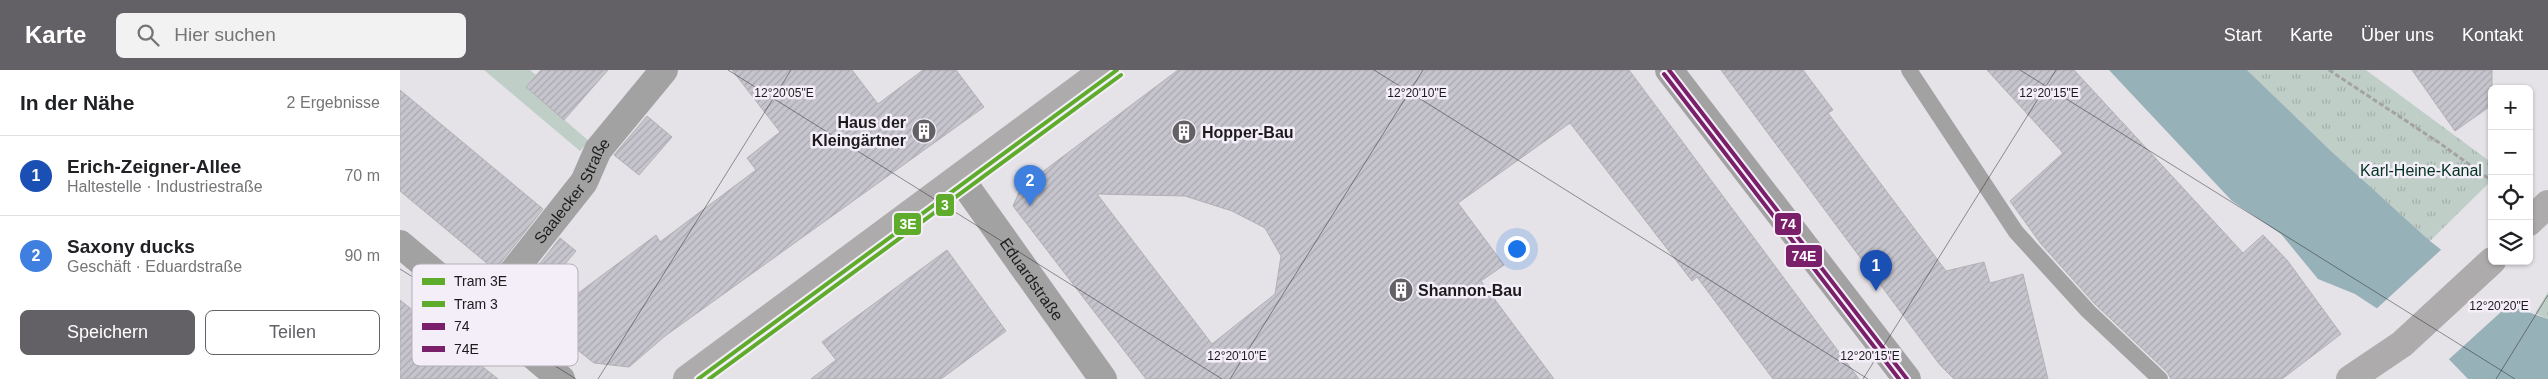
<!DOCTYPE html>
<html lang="de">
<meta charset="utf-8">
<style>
:root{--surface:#fff;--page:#f2f2f2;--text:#202124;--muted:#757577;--line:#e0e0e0;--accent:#636165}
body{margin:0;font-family:Arial,sans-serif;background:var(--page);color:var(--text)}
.controls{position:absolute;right:15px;top:15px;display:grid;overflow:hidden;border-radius:8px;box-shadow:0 1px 4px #0004}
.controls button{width:45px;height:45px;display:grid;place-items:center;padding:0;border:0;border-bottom:1px solid var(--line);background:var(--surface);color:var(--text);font:25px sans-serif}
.you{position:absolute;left:1116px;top:178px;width:18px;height:18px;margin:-12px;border:4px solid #fff;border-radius:50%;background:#1a73e8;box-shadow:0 0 0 8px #1a73e833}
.badge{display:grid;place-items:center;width:32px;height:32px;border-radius:50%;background:var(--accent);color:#fff;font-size:16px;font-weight:700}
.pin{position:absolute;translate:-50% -41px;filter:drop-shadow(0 1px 2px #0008)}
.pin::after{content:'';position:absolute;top:26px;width:18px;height:15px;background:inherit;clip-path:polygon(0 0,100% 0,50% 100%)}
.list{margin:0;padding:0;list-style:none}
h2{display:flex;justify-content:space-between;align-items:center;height:65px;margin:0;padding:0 20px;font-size:21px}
h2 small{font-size:16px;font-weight:400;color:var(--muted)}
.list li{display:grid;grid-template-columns:32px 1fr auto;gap:15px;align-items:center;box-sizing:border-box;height:80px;padding:0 20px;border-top:1px solid var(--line)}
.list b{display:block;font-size:19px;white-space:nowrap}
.list p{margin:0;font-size:16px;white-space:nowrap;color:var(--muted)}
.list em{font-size:16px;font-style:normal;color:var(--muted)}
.actions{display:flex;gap:10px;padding:15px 20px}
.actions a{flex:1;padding:11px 0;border:1px solid var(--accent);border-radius:8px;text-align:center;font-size:18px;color:var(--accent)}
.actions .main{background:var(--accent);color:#fff}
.icon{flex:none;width:28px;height:28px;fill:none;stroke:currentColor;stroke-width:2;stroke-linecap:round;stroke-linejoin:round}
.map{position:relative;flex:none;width:2148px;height:309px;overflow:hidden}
header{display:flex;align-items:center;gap:30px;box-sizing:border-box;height:70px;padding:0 25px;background:var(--accent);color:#fff}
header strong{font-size:24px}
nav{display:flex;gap:28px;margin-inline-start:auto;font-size:18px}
.search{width:350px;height:45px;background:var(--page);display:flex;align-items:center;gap:12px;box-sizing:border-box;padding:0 18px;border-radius:8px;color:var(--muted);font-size:19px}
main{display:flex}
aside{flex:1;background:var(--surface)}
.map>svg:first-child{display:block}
.green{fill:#c0cec8}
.park{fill:url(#park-tufts)}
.water{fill:#97b1b8}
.pier{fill:#e5e3e8}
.building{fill:url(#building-hatch);stroke:#b2b1b5;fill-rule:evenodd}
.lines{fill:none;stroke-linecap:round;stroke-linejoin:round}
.path{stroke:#a4a2a4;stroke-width:3;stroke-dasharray:5 2.5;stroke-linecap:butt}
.lane{stroke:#a3a2a2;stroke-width:16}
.street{stroke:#a3a2a2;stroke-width:28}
.secondary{stroke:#adabac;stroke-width:28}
.bus-1-casing{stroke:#f3eef7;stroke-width:8}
.bus-2-casing{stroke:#f3eef7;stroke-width:8}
.bus-1{stroke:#7a206a;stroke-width:4}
.bus-2{stroke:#7a206a;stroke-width:4}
.tram-1-casing{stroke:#f3eef7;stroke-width:8}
.tram-2-casing{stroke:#f3eef7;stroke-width:8}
.tram-1{stroke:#5fab2b;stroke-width:4}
.tram-2{stroke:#5fab2b;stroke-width:4}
.ticks{fill:none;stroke:#1d1b1e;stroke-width:1;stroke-opacity:0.45}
.labels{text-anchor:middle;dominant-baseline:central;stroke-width:5;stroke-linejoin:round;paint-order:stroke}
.poi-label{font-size:16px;font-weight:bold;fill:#1d1b1e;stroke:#f3eef7;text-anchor:start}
.park-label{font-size:16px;fill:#023220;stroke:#f3eef7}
.street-label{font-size:16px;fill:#1d1b1e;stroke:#f3eef7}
.key{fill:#f3eef7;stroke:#b3afb6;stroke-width:1}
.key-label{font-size:14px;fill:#1d1b1e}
.ticks-label{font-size:12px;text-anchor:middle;fill:#1d1b1e;stroke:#f3eef7;stroke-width:5;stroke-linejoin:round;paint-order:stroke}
.line-badge{stroke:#f3eef7;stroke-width:2}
.badge-label{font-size:14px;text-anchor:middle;font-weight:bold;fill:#fff}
</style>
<header>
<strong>Karte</strong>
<div class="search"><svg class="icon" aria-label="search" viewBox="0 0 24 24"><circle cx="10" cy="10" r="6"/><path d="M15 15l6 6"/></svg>Hier suchen</div>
<nav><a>Start</a><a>Karte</a><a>Über uns</a><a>Kontakt</a></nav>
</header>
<main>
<aside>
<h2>In der Nähe<small>2 Ergebnisse</small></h2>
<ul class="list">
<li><span class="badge" style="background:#1a4fb4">1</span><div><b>Erich-Zeigner-Allee</b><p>Haltestelle · Industriestraße</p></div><em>70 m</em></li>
<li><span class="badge" style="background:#3f7fe0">2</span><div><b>Saxony ducks</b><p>Geschäft · Eduardstraße</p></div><em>90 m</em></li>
</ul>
<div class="actions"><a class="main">Speichern</a><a>Teilen</a></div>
</aside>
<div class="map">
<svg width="2148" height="309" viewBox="0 0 2148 309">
<defs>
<pattern id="park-tufts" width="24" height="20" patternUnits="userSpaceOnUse" patternTransform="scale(1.25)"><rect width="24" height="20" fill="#c0cec8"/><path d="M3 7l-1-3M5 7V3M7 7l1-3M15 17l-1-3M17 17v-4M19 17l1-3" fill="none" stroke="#a5b0ab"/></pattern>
<pattern id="building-hatch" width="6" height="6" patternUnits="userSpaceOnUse" patternTransform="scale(1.25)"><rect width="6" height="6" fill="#c6c4cc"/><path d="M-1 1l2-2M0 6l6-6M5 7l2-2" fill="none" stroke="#aaa8af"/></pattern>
</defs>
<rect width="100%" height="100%" fill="#e5e3e8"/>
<polygon class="green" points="84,0 130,0 136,5 126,17 189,71 180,81"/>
<g class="park">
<polygon points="1847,0 1966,0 2092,93 2092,110 2030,171 1931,81"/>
<polygon points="2148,222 2148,249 2135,243"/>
</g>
<polygon class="water" points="1709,0 1847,0 1931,81 2030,171 2114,237 2148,249 2148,309 2068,309 2040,280 1955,224 1918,209 1881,164 1832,131"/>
<polygon class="pier" points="2043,178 2112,232 2047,291 2038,282 1974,241"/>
<g class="building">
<polygon points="141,0 208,0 164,50 126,17"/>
<polygon points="332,0 452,0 478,34 523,0 556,0 584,37 265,266 229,297 194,293 141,251 256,165 260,172 356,100 347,88 380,62"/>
<path d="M778,0H1229L1459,309H1373L1297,207L1292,211L1170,53L1058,133L1104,195L1081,211L1154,309H746L613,136L621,118ZM697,124L785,126L832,141L865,158L881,186L875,224L812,274Z"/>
<polygon points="1321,0 1403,0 1433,40 1428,43 1546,201 1584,192 1590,213 1623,204 1648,309 1554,309 1540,295"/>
<polygon points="1587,0 1674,0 1843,183 1863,165 1887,190 1941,264 1882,309 1771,309 1767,302 1695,234 1641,174 1610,131 1663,83"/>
<polygon points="2012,0 2092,0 2092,35 2055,61"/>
<polygon points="0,20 143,139 95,200 0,121"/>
<polygon points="247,46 272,67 239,105 214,85"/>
<polygon points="160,168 176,181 133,232 119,220"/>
<polygon points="547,180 606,261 541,309 411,309 436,290 422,272"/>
<polygon points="0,230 98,309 0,309"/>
</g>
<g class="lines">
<polyline class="path" points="1929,0 2041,74 2092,111"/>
<polyline class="lane" points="1509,0 1616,162 1688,241 1760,309"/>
<g class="street">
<polyline points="1269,0 1507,309"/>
<path id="s1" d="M560,108L703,309"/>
<polyline points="0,174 161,309"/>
<path id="s2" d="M81,242L184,112L198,80L264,0"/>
</g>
<g class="secondary">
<polyline points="2129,152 2148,134"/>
<polyline points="287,309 704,0"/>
<polyline points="1950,309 2002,274 2092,191"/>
</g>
<defs>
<polyline id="bus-1" points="1269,0 1507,309"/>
<polyline id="bus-2" points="1264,4 1499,309"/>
</defs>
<use href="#bus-1" class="bus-1-casing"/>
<use href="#bus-2" class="bus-2-casing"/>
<use href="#bus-1" class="bus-1"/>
<use href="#bus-2" class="bus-2"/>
<defs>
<polyline id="tram-1" points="298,309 717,0"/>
<polyline id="tram-2" points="309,309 721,5"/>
</defs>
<use href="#tram-1" class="tram-1-casing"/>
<use href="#tram-2" class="tram-2-casing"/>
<use href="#tram-1" class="tram-1"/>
<use href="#tram-2" class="tram-2"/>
</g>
<path class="ticks" d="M328,0L822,309M974,0L1468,309M1620,0L2115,309M0,199L176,309M198,309L391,0M830,309L1023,0M1463,309L1656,0M2096,309L2148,225"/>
<defs>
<symbol id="building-disc" viewBox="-11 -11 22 22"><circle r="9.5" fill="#636165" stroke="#f3eef7"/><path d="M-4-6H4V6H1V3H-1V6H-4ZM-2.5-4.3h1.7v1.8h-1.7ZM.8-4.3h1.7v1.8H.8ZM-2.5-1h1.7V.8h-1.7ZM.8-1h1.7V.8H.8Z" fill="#fff"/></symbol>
</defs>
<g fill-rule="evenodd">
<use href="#building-disc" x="510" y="47" width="28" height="28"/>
<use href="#building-disc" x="770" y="48" width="28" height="28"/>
<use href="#building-disc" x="987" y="206" width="28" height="28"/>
</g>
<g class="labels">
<g class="poi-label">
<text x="506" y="52" text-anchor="end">Haus der<tspan x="506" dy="18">Kleingärtner</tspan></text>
<text x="802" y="62">Hopper-Bau</text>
<text x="1018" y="220">Shannon-Bau</text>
</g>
<g class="park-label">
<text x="2021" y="100">Karl-Heine-Kanal</text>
</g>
<g class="street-label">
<text stroke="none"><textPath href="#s2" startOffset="152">Saalecker Straße</textPath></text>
<text stroke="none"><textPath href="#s1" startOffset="124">Eduardstraße</textPath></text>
</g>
</g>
<rect x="12" y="194" width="166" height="102" rx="8" class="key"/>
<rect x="22" y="208" width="23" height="7" fill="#5fab2b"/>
<rect x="22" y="231" width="23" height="6" fill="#5fab2b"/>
<rect x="22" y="253" width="23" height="7" fill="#7a206a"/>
<rect x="22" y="276" width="23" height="6" fill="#7a206a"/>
<g class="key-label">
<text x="54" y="216">Tram 3E</text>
<text x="54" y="239">Tram 3</text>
<text x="54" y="261">74</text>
<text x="54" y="284">74E</text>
</g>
<g class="ticks-label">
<text x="384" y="27">12°20'05"E</text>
<text x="1017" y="27">12°20'10"E</text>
<text x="1649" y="27">12°20'15"E</text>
<text x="2099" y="240">12°20'20"E</text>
<text x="837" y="290">12°20'10"E</text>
<text x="1470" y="290">12°20'15"E</text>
</g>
<g class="line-badge">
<rect x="535" y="123" width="20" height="24" rx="5" fill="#5fab2b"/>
<rect x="493" y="142" width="29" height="24" rx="5" fill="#5fab2b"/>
<rect x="1374" y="142" width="28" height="24" rx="5" fill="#7a206a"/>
<rect x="1385" y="174" width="38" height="24" rx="5" fill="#7a206a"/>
</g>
<g class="badge-label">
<text x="545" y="140">3</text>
<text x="508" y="159">3E</text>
<text x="1388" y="159">74</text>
<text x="1404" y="191">74E</text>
</g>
</svg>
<div class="controls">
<button>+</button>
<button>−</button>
<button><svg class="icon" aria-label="locate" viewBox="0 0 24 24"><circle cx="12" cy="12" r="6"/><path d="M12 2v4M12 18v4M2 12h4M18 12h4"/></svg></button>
<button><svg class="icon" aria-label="layers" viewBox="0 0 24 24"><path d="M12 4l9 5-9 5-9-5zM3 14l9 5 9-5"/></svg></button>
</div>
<div class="you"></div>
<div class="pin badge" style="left:1476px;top:221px;background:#1a4fb4">1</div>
<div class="pin badge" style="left:630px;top:136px;background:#3f7fe0">2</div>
</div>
</main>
